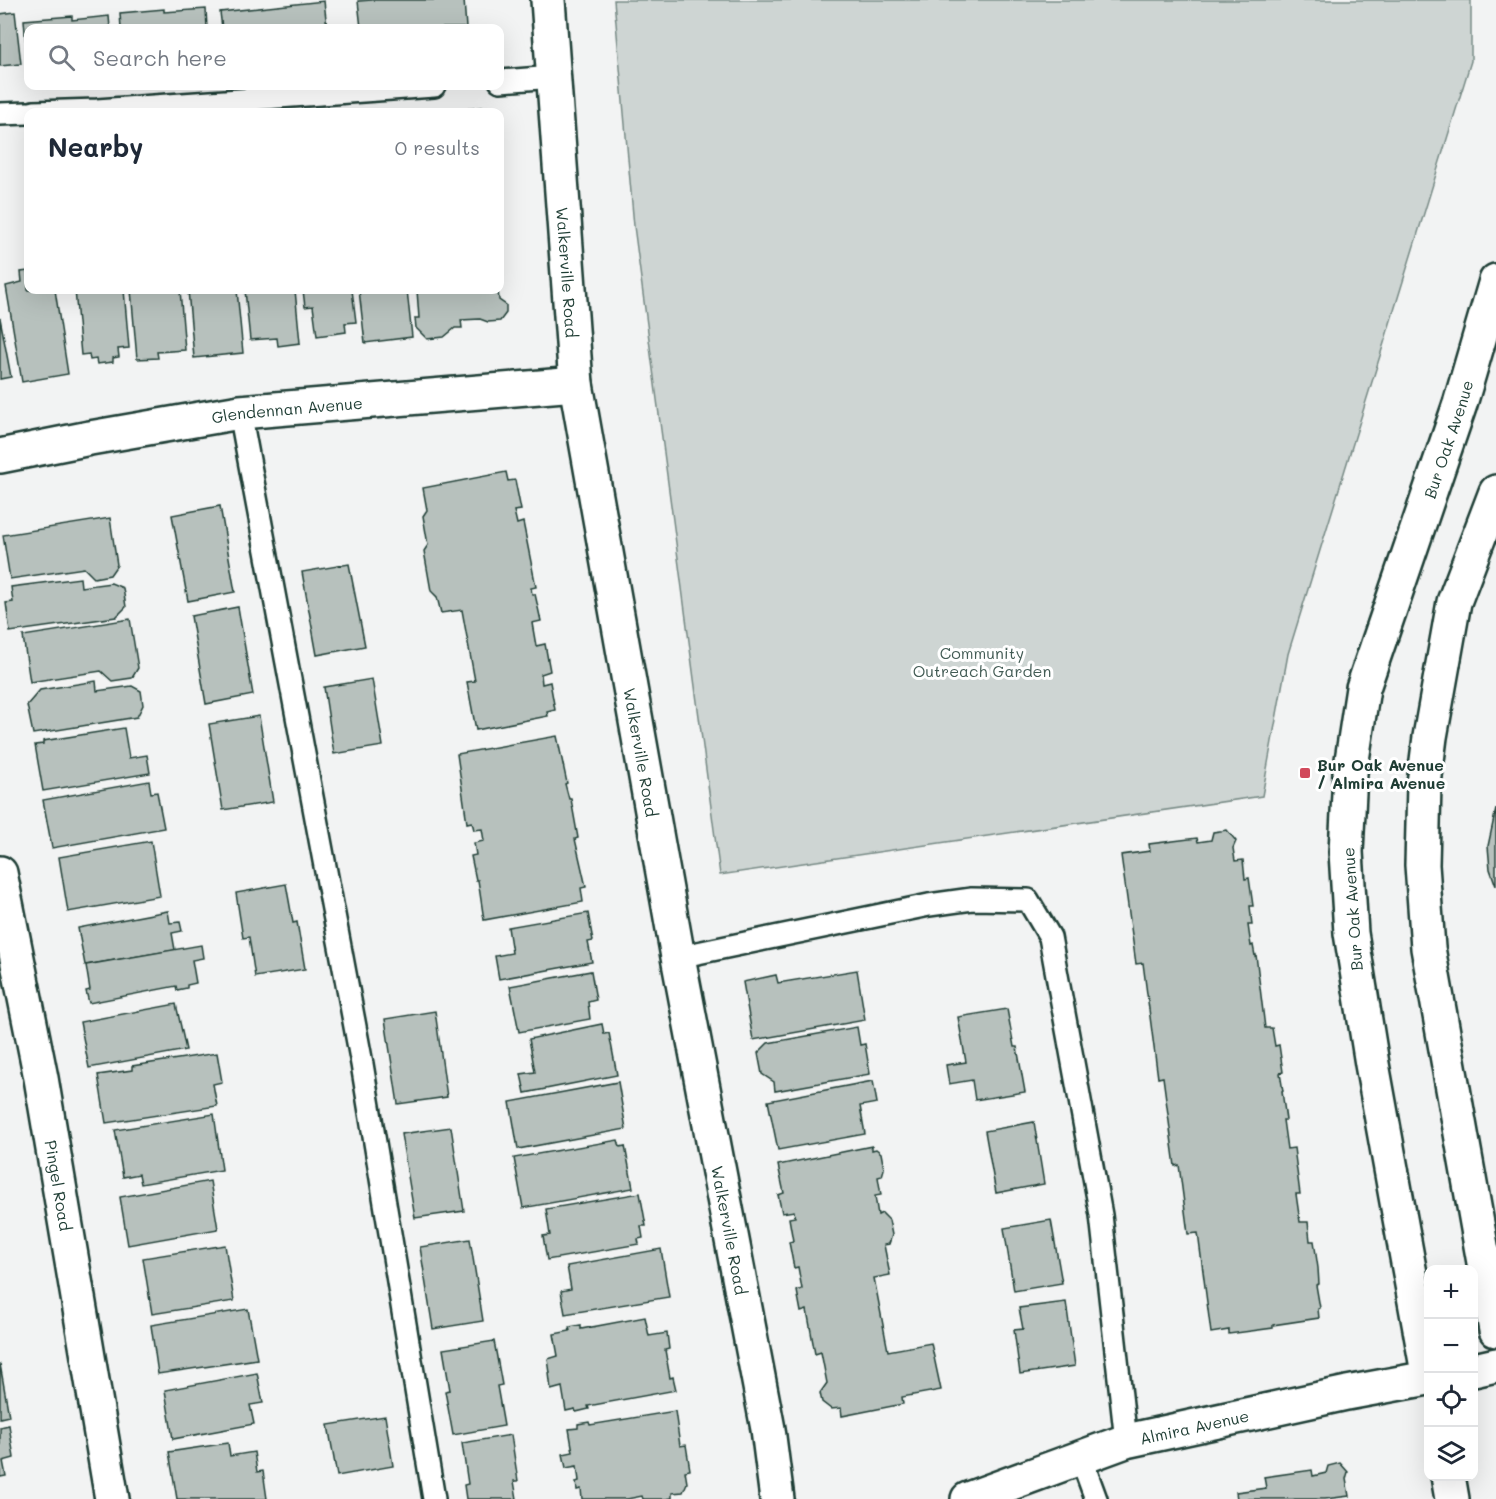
<!DOCTYPE html>
<meta charset="utf-8">
<style>
:root{--surface:#fff;--page:#f6f6f7;--text:#1f2937;--muted:#747a83;--line:#e0e1e3}
body{margin:0;font-family:Mali,sans-serif;background:var(--page);color:var(--text)}
.controls{position:absolute;right:18px;bottom:18px;display:grid;overflow:hidden;border-radius:12px;box-shadow:0 6px 24px #0002}
.controls button{width:54px;height:54px;display:grid;place-items:center;padding:0;border:0;border-bottom:2px solid var(--line);background:var(--surface);color:var(--text);font:30px sans-serif}
.list{margin:0;padding:0;list-style:none}
h2{display:flex;justify-content:space-between;align-items:center;height:78px;margin:0;padding:0 24px;font-size:26px}
h2 small{font-size:20px;font-weight:400;color:var(--muted)}
.icon{flex:none;width:33px;height:33px;fill:none;stroke:currentColor;stroke-width:2;stroke-linecap:round;stroke-linejoin:round}
.map{position:relative;flex:none;width:1496px;height:1499px;overflow:hidden}
.search{position:absolute;background:var(--surface);box-shadow:0 6px 24px #0002;left:24px;top:24px;width:480px;height:66px;display:flex;align-items:center;gap:15px;box-sizing:border-box;padding:0 21px;border-radius:12px;color:var(--muted);font-size:22px}
.panel{position:absolute;background:var(--surface);box-shadow:0 6px 24px #0002;left:24px;top:108px;width:480px;height:186px;border-radius:12px}
.map>svg:first-child{display:block}
.green{fill:#ced5d3;stroke:#768984;stroke-width:1.5}
.building{fill:#b7c1bd;stroke:#1f3d34;stroke-width:1.5}
.lines{fill:none;stroke-linecap:round;stroke-linejoin:round}
.service-casing{stroke:#1f3d34;stroke-width:26}
.minor-casing{stroke:#1f3d34;stroke-width:38}
.tertiary-casing{stroke:#1f3d34;stroke-width:38}
.service{stroke:#fff;stroke-width:21}
.minor{stroke:#fff;stroke-width:33}
.tertiary{stroke:#fff;stroke-width:33}
.poi-dot{fill:#d1495b;stroke:#fff;stroke-width:2}
.labels{text-anchor:middle;dominant-baseline:central;stroke-width:6;stroke-linejoin:round;paint-order:stroke}
.street-label{font-size:16px;fill:#1f3d34;stroke:#fff}
.park-label{font-size:16px;fill:#425b54;stroke:#fff}
.poi-label{font-size:16px;font-weight:bold;fill:#1f3d34;stroke:#fff;text-anchor:start}
</style>
<div class="map">
<svg width="1496" height="1499" viewBox="0 0 1496 1499">
<rect width="100%" height="100%" fill="#f2f3f3"/>
<filter id="ink" filterUnits="userSpaceOnUse"><feTurbulence type="fractalNoise" baseFrequency=".0167" numOctaves="2"/><feDisplacementMap in="SourceGraphic" scale="12" xChannelSelector="R" yChannelSelector="G"/><feConvolveMatrix kernelMatrix="1 2 1 2 8 2 1 2 1" color-interpolation-filters="sRGB"/></filter>
<g filter="url(#ink)">
<polygon class="green" points="614,0 1471,0 1471,61 1288,654 1262,796 720,875 634,226"/>
<g class="building">
<polygon points="372,0 464,0 466,28 361,28 358,1"/>
<polygon points="324,1 327,28 222,28 220,12"/>
<polygon points="164,9 164,12 206,9 207,28 121,28 120,13"/>
<polygon points="15,12 21,64 0,66 0,14"/>
<polygon points="72,16 72,20 109,16 110,28 28,28 28,70 24,20"/>
<polygon points="482,107 483,112 436,112 439,112"/>
<polygon points="28,271 28,290 55,290 68,374 22,382 6,286 22,282 21,272"/>
<polygon points="75,290 124,290 129,348 118,349 119,357 113,358 113,362 97,364 96,359 90,360 89,354 81,355"/>
<polygon points="131,290 180,290 185,350 157,352 158,358 137,359"/>
<polygon points="188,290 237,290 243,353 194,358"/>
<polygon points="245,290 295,290 300,343 278,346 277,338 250,340"/>
<polygon points="303,290 352,290 356,322 345,323 346,332 317,336 313,306 305,307"/>
<polygon points="359,290 407,290 412,337 365,343"/>
<polygon points="417,290 498,290 499,300 506,305 506,313 500,321 488,322 480,319 461,320 462,328 455,328 444,337 427,339 416,328 415,318 419,318"/>
<polygon points="0,318 11,377 0,379"/>
<polygon points="506,472 508,481 515,480 521,510 514,511 517,524 523,522 536,587 531,588 532,594 535,594 541,621 532,623 536,646 545,644 550,671 541,674 542,684 550,682 555,710 547,712 548,716 476,730 467,682 475,681 462,610 441,613 437,597 431,591 424,551 428,545 423,516 427,510 423,488"/>
<polygon points="220,506 235,592 188,601 172,515"/>
<polygon points="110,518 117,565 110,575 94,578 84,568 10,579 3,535"/>
<polygon points="349,564 365,646 317,655 302,572"/>
<polygon points="80,578 81,587 111,583 123,588 126,607 116,617 10,632 6,603 13,602 11,587"/>
<polygon points="238,607 253,695 206,704 191,616"/>
<polygon points="130,619 138,668 132,678 112,681 101,671 30,682 23,636"/>
<polygon points="372,679 383,746 334,754 324,687"/>
<polygon points="96,681 97,691 132,686 141,691 143,705 137,717 33,734 27,705 40,690"/>
<polygon points="259,716 273,802 223,810 209,724"/>
<polygon points="124,728 129,758 147,755 150,773 43,791 35,745 43,744 43,741"/>
<polygon points="557,736 567,783 565,784 569,799 571,799 578,838 575,839 586,887 581,888 583,902 484,920 478,880 476,880 471,856 476,855 474,843 484,841 482,829 474,830 472,822 467,823 457,754"/>
<polygon points="149,781 151,793 157,792 164,828 52,848 43,800"/>
<polygon points="1496,809 1496,886 1490,869 1488,846"/>
<polygon points="1227,830 1236,841 1233,848 1235,861 1243,860 1245,879 1249,878 1253,906 1250,906 1252,925 1248,925 1251,946 1253,945 1255,956 1256,955 1265,1028 1272,1028 1275,1046 1279,1045 1283,1072 1280,1073 1283,1091 1282,1091 1286,1120 1283,1120 1287,1149 1294,1148 1300,1194 1296,1194 1300,1222 1308,1222 1310,1241 1314,1241 1318,1268 1319,1284 1316,1285 1320,1308 1318,1309 1319,1318 1273,1325 1273,1328 1229,1334 1229,1330 1211,1333 1198,1233 1188,1234 1179,1165 1175,1166 1163,1077 1158,1078 1143,963 1136,964 1121,855 1150,851 1149,844 1197,838 1198,842 1211,840 1213,832"/>
<polygon points="151,841 160,896 68,912 59,857"/>
<polygon points="286,884 293,923 297,922 305,969 255,977 249,937 243,938 236,893"/>
<polygon points="168,911 170,923 180,922 182,931 172,933 175,950 85,965 78,928"/>
<polygon points="588,913 593,941 588,942 592,962 499,979 495,956 512,953 508,927"/>
<polygon points="201,945 203,958 192,960 196,983 187,985 187,988 177,990 176,986 89,1003 86,991 90,990 86,965"/>
<polygon points="857,970 865,1020 753,1040 743,982 776,975 778,983"/>
<polygon points="591,971 596,1000 588,1002 590,1019 519,1032 510,986"/>
<polygon points="176,1004 186,1050 89,1068 80,1022"/>
<polygon points="1007,1009 1014,1047 1017,1047 1025,1092 975,1100 972,1080 949,1084 946,1065 966,1062 958,1017"/>
<polygon points="435,1011 447,1097 398,1104 385,1019"/>
<polygon points="602,1024 604,1034 609,1033 617,1075 525,1093 521,1074 535,1072 529,1039"/>
<polygon points="857,1027 860,1045 865,1044 870,1074 775,1091 774,1082 762,1074 758,1053 768,1043"/>
<polygon points="217,1053 222,1082 213,1084 217,1106 106,1123 98,1075 132,1070 132,1066"/>
<polygon points="873,1081 877,1103 860,1106 865,1134 778,1150 768,1101"/>
<polygon points="618,1082 626,1129 518,1149 510,1102"/>
<polygon points="214,1114 222,1170 141,1184 139,1174 123,1177 115,1130"/>
<polygon points="1034,1122 1044,1184 996,1193 985,1131"/>
<polygon points="451,1127 464,1211 415,1218 401,1134"/>
<polygon points="618,1140 620,1147 625,1146 633,1188 523,1208 514,1158"/>
<polygon points="872,1146 872,1150 876,1149 881,1153 884,1169 882,1176 878,1177 881,1195 875,1196 878,1215 882,1213 889,1220 892,1235 889,1244 884,1245 890,1275 874,1278 888,1351 931,1343 941,1390 902,1397 903,1404 842,1416 841,1408 831,1409 822,1402 820,1393 827,1383 821,1352 815,1354 807,1310 801,1312 797,1291 802,1289 798,1267 794,1268 789,1242 793,1241 789,1218 795,1217 794,1211 782,1213 778,1195 784,1193 778,1165"/>
<polygon points="210,1181 218,1229 128,1245 120,1197"/>
<polygon points="640,1193 646,1226 641,1226 643,1238 638,1239 639,1244 547,1260 543,1236 550,1235 546,1209"/>
<polygon points="1051,1220 1062,1283 1014,1291 1004,1228"/>
<polygon points="470,1239 483,1321 433,1329 420,1247"/>
<polygon points="225,1245 234,1301 152,1314 143,1258"/>
<polygon points="661,1249 669,1297 565,1314 561,1291 571,1289 567,1266"/>
<polygon points="1066,1302 1075,1366 1020,1374 1014,1330 1023,1329 1019,1308"/>
<polygon points="248,1309 257,1359 158,1374 151,1325"/>
<polygon points="645,1317 649,1336 667,1333 669,1349 665,1350 670,1378 673,1377 676,1390 588,1406 589,1409 576,1412 575,1409 566,1411 562,1387 551,1390 549,1373 550,1373 548,1359 558,1356 554,1334 570,1331 569,1327 581,1325 581,1329"/>
<polygon points="494,1341 502,1385 497,1386 504,1426 453,1435 445,1391 450,1390 443,1349"/>
<polygon points="0,1364 9,1416 0,1418"/>
<polygon points="257,1373 263,1403 250,1405 254,1424 173,1439 165,1390"/>
<polygon points="675,1411 680,1446 686,1445 690,1470 685,1471 687,1483 683,1492 672,1493 672,1498 666,1499 643,1499 642,1496 627,1499 582,1499 581,1489 577,1490 576,1482 579,1481 577,1466 566,1468 563,1454 573,1452 569,1429 578,1428 578,1424 589,1422 590,1425"/>
<polygon points="385,1416 393,1466 337,1476 328,1425"/>
<polygon points="9,1425 14,1458 3,1461 6,1476 0,1477 0,1427"/>
<polygon points="511,1435 518,1481 514,1481 517,1499 466,1499 464,1485 468,1484 462,1443"/>
<polygon points="228,1443 230,1456 254,1452 257,1472 263,1471 267,1499 177,1499 169,1452"/>
<polygon points="1340,1463 1348,1472 1346,1479 1349,1496 1325,1499 1237,1499 1236,1492 1266,1488 1264,1477 1312,1470 1313,1476 1326,1473 1328,1466"/>
</g>
<g class="lines">
<defs>
<g id="service">
<polyline points="500,81 554,77"/>
<polyline points="34,112 97,110 434,86"/>
<polyline points="0,114 28,113"/>
<polyline points="240,412 362,1064 434,1499"/>
<polyline points="678,957 929,905 972,899 1028,900 1050,937 1101,1215 1126,1441"/>
<polyline points="1081,1458 1096,1499"/>
</g>
<g id="minor">
<path id="s1" d="M548,0L576,384L678,957L768,1429L777,1499"/>
<path id="s2" d="M0,456L90,438L240,412L576,384"/>
<path id="s3" d="M0,873L41,1078L112,1499"/>
<polyline points="1474,1370 1496,1365"/>
<path id="s4" d="M968,1499L1126,1441L1347,1393L1428,1378"/>
</g>
<g id="tertiary">
<polyline points="1496,492 1454,602 1430,737 1424,784 1422,865 1428,948 1496,1330"/>
<path id="s5" d="M1428,1373L1372,1064L1351,933L1346,852L1350,773L1363,688L1460,404L1496,281"/>
<polyline points="1448,1476 1452,1499"/>
</g>
</defs>
<use href="#service" class="service-casing"/>
<use href="#minor" class="minor-casing"/>
<use href="#tertiary" class="tertiary-casing"/>
<use href="#service" class="service"/>
<use href="#minor" class="minor"/>
<use href="#tertiary" class="tertiary"/>
</g>
</g>
<rect class="poi-dot" x="1299" y="767" width="12" height="12" rx="3"/>
<g class="labels">
<g class="street-label">
<text stroke="none"><textPath href="#s1" startOffset="273">Walkerville Road</textPath></text>
<text stroke="none"><textPath href="#s2" startOffset="291">Glendennan Avenue</textPath></text>
<text stroke="none"><textPath href="#s5" startOffset="956">Bur Oak Avenue</textPath></text>
<text stroke="none"><textPath href="#s1" startOffset="759">Walkerville Road</textPath></text>
<text transform="translate(1352 909) rotate(-94)">Bur Oak Avenue</text>
<text stroke="none"><textPath href="#s3" startOffset="318">Pingel Road</textPath></text>
<text stroke="none"><textPath href="#s1" startOffset="1245">Walkerville Road</textPath></text>
<text stroke="none"><textPath href="#s4" startOffset="238">Almira Avenue</textPath></text>
</g>
<g class="park-label">
<text x="982" y="652">Community<tspan x="982" dy="18">Outreach Garden</tspan></text>
</g>
<g class="poi-label">
<text x="1317" y="764">Bur Oak Avenue<tspan x="1317" dy="18">/ Almira Avenue</tspan></text>
</g>
</g>
</svg>
<div class="controls">
<button>+</button>
<button>−</button>
<button><svg class="icon" aria-label="locate" viewBox="0 0 24 24"><circle cx="12" cy="12" r="6"/><path d="M12 2v4M12 18v4M2 12h4M18 12h4"/></svg></button>
<button><svg class="icon" aria-label="layers" viewBox="0 0 24 24"><path d="M12 4l9 5-9 5-9-5zM3 14l9 5 9-5"/></svg></button>
</div>
<div class="search"><svg class="icon" aria-label="search" viewBox="0 0 24 24"><circle cx="10" cy="10" r="6"/><path d="M15 15l6 6"/></svg>Search here</div>
<section class="panel">
<h2>Nearby<small>0 results</small></h2>
<ul class="list">
</ul>
</section>
</div>
